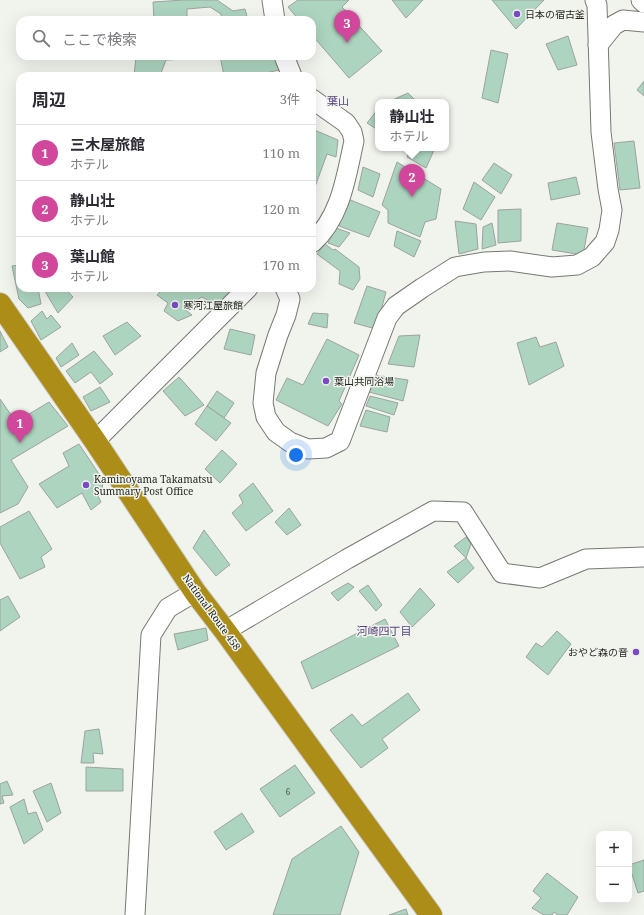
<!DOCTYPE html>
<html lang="ja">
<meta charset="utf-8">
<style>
:root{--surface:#fff;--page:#f7f7f7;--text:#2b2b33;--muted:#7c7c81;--line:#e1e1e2;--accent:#ea580c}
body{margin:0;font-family:"Noto Serif","Noto Sans JP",serif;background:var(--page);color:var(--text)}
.controls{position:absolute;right:12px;bottom:12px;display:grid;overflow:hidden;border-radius:8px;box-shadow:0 4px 16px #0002}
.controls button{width:36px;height:36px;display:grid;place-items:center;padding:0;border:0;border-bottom:1px solid var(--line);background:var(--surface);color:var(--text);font:20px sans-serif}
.you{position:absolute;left:296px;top:455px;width:14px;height:14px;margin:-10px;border:3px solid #fff;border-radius:50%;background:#1a73e8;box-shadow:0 0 0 6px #1a73e833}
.badge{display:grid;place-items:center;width:26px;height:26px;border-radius:50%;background:var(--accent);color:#fff;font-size:13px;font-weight:700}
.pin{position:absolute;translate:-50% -33px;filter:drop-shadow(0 1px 2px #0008)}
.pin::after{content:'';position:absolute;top:21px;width:14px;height:12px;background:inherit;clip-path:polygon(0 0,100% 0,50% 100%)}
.popup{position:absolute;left:375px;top:99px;width:74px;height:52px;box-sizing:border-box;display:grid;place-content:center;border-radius:8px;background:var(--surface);filter:drop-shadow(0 1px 3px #0005);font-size:13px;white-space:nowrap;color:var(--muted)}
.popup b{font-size:15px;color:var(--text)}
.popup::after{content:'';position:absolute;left:50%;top:100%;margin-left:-8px;border:8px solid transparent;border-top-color:var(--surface)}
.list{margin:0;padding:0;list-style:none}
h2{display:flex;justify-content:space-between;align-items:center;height:52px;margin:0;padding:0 16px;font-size:17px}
h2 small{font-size:13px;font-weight:400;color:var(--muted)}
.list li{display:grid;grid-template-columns:26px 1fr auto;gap:12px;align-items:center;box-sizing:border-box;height:56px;padding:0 16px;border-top:1px solid var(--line)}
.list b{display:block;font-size:15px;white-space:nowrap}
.list p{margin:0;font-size:13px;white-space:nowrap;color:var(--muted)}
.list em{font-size:13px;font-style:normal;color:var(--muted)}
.icon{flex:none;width:22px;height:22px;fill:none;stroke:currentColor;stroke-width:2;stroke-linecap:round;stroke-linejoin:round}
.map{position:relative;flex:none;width:644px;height:915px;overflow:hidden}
.search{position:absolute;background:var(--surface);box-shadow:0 4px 16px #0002;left:16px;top:16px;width:300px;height:44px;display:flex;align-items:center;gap:10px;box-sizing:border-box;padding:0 14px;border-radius:12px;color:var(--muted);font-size:15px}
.panel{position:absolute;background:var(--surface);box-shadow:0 4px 16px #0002;left:16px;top:72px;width:300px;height:220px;border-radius:12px}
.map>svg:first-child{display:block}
.building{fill:#acd4be;stroke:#9ca39f}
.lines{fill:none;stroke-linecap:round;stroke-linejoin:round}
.minor-casing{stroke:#777973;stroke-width:21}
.highway-casing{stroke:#cfcfcf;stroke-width:24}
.minor{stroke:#fff;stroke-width:19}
.highway{stroke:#ac8d18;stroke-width:22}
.poi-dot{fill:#7a4ac2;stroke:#f1f4ed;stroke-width:1.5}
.labels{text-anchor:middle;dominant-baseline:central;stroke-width:3;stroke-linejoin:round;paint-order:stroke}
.number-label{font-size:8px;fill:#47524a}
.poi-label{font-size:10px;fill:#252623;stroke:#f1f4ed;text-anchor:start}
.street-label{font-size:10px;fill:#252623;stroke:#f1f4ed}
.neighbourhood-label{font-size:11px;fill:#5a4582;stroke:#f1f4ed}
</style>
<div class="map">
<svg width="644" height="915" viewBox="0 0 644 915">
<rect width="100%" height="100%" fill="#f1f4ed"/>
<g class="building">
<polygon points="184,0 217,0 233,11 245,9 248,20 222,20 221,14 210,7 187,9 187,20 154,20 153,2"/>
<polygon points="298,0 349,0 342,7 382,51 349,78 312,35 312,20 299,20 288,7"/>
<polygon points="392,0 423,0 406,18"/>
<polygon points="492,0 544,0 516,29"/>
<polygon points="568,36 577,65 558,70 546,44"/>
<polygon points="491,50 508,54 498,103 482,98"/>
<polygon points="136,56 188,56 188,59 166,60 160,76 134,76"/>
<polygon points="220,56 275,56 279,70 253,76 224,76"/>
<polygon points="644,81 644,96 637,90"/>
<polygon points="408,93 417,102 388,102"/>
<polygon points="378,109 378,130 367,123"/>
<polygon points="312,129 338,140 336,157 327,154 312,195"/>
<polygon points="634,141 640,188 620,190 614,143"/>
<polygon points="411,148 435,148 426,168 407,157"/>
<polygon points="397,162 441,189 436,219 425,222 420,237 388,223 388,210 382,205"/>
<polygon points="494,163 512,175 501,194 482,180"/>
<polygon points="363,167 380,174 373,197 358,190"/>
<polygon points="576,177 580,194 551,200 548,183"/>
<polygon points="474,182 495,197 481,220 463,209"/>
<polygon points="348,199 380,212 369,237 339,226"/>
<polygon points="521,209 521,241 498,243 498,210"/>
<polygon points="455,221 476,224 478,249 459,254"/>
<polygon points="492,223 496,245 482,249 483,227"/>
<polygon points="557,223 588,228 583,255 552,250"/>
<polygon points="336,228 350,233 339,247 328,243"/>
<polygon points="397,231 421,241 414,257 394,246"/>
<polygon points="325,244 333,250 335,249 359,267 360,279 353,290 339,284 340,271 317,254"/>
<polygon points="20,265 20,288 38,288 41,304 28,308 19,299 12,266"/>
<polygon points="367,286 386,292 376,329 354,323"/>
<polygon points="43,288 65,288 73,297 58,313"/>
<polygon points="164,288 234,288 237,291 219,307 202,297 192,303 188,300 182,307 192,315 178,321 164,311 168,303 157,295"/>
<polygon points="42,311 47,319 51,315 61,327 41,340 31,321"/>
<polygon points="313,313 328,314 327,328 308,324"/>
<polygon points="127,322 141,336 115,355 103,336"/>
<polygon points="230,329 255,335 251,355 224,349"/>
<polygon points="0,331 8,347 0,352"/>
<polygon points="420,335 414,367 388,364 399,336"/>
<polygon points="536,337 540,347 556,342 564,366 529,385 517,343"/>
<polygon points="327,339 359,355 339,401 342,404 328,426 276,400 287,378 303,385"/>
<polygon points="72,343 79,355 61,367 56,358"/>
<polygon points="94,351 113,374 100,384 91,372 75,383 66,371"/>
<polygon points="375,375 408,380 403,401 369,392"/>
<polygon points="179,377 204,405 185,416 163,391"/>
<polygon points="100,387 110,402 91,411 83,397"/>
<polygon points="217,391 234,403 224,418 207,406"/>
<polygon points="370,396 398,403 394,415 366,406"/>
<polygon points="0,399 16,422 49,402 68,426 11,460 28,487 18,504 0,513"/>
<polygon points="207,406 231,423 216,441 195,424"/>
<polygon points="366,410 390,417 387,432 360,426"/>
<polygon points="79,444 103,480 102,491 97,494 101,502 91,510 82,493 57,508 39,484 69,466 63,453"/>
<polygon points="222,450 237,464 220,483 205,469"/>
<polygon points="253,483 273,511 246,531 232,513 243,503 239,495"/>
<polygon points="289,508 301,525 287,535 275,522"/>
<polygon points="29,511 52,549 41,557 45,567 20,579 0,543 0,527"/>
<polygon points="204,530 230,565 228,566 216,576 193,548"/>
<polygon points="466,537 471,544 466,558 454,546"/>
<polygon points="466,558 474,568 458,583 447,572"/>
<polygon points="348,583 354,587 338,601 331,593"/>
<polygon points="368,585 382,605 376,611 359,591"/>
<polygon points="420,588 435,605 412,627 400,612"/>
<polygon points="8,596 20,617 0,631 0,600"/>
<polygon points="385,619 399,646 312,689 301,662"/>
<polygon points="206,628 208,640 178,650 174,634"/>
<polygon points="557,631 571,644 548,675 526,657 536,643 542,647"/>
<polygon points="408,693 420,710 382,739 388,748 361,768 330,730 352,714 362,726"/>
<polygon points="99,729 103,754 93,753 94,763 81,763 85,731"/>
<polygon points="295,765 315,793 280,817 260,789"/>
<polygon points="86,767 123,769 123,791 86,791"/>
<polygon points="7,781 13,795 2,796 4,803 0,804 0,784"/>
<polygon points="51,783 61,813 47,822 33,791"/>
<polygon points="24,799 28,814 36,812 43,830 24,844 10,807"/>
<polygon points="242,813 254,832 226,850 214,832"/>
<polygon points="341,826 359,852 340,915 273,915 292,859"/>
<polygon points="644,860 644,891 638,893 629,865"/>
<polygon points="547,873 578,897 567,915 558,915 554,912 552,915 544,915 532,908 541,898 533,891"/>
<polygon points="406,909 408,915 389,915"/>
</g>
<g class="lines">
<defs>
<g id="minor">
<polyline points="272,0 275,20"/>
<polyline points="641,0 644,3"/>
<polyline points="598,45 614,25 623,20 644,22"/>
<polyline points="284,56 292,76"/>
<path d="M312,99L346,123L352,132L354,141C346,177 341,217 312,243"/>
<polyline points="285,288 290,299 286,315 278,335 266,373 263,403 266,417 276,432 290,442 308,449 326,448 340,441 387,318 396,306 422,288 455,267 484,262 510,261 552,267 577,265 592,257 605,242 609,230 612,210 608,189 601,132 597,5 595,0"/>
<polyline points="95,441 248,288"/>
<polyline points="225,631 347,559 433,511 463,512 502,573 540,578 586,559 644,557"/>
<polyline points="135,915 151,635 168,608 195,592"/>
</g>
<polyline id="highway" points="0,304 95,441 195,592 225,631 431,915"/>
</defs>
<use href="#minor" class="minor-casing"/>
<use href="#highway" class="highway-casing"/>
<use href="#minor" class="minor"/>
<use href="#highway" class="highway"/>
</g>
<g class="poi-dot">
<circle cx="517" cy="14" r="4"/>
<circle cx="175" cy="305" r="4"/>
<circle cx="326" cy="381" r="4"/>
<circle cx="86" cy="485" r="4"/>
<circle cx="636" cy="652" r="4"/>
</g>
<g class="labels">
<g class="number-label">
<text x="288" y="791">6</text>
</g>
<g class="poi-label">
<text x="525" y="14">日本の宿古釜</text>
<text x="183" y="305">寒河江屋旅館</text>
<text x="334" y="381">葉山共同浴場</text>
<text x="94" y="479">Kaminoyama Takamatsu<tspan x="94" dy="12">Summary Post Office</tspan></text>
<text x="628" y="652" text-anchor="end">おやど森の音</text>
</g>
<g class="street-label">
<text transform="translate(212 612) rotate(54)">National Route 458</text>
</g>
<g class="neighbourhood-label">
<text x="338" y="100">葉山</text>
<text x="384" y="630">河崎四丁目</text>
</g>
</g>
</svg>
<div class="controls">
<button>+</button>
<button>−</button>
</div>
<div class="you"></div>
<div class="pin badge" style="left:20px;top:443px;background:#d1479c">1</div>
<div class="pin badge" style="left:412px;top:197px;background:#d1479c">2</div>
<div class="popup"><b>静山壮</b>ホテル</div>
<div class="pin badge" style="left:347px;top:43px;background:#d1479c">3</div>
<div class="search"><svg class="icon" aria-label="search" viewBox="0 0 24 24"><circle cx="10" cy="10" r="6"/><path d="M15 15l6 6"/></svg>ここで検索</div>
<section class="panel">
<h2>周辺<small>3件</small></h2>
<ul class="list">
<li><span class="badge" style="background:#d1479c">1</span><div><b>三木屋旅館</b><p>ホテル</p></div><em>110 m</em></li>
<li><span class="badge" style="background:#d1479c">2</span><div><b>静山壮</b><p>ホテル</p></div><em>120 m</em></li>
<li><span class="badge" style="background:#d1479c">3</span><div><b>葉山館</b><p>ホテル</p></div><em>170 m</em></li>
</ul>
</section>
</div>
